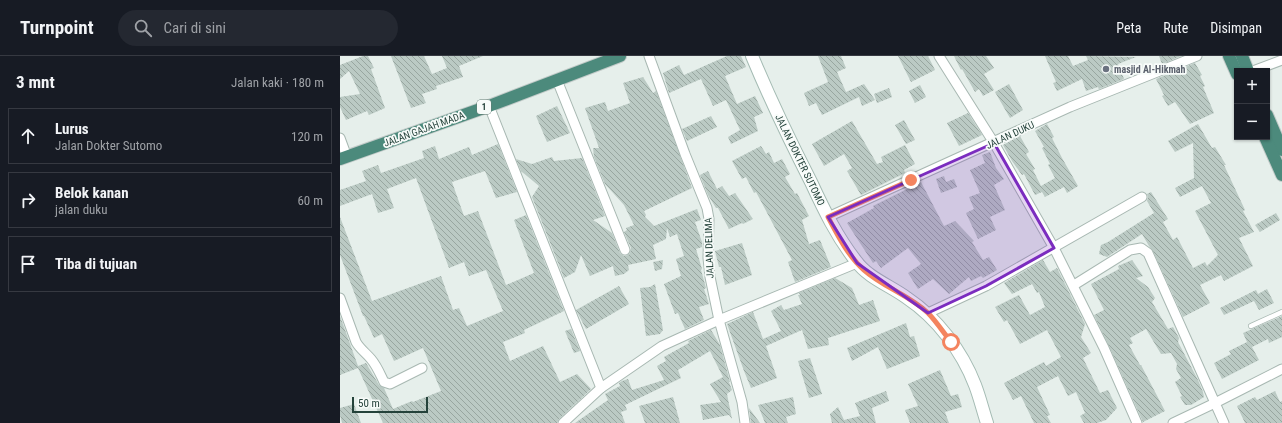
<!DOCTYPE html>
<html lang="id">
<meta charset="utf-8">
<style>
:root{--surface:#171b24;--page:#242831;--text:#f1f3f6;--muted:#9ea1a6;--line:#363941}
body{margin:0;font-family:"Roboto Condensed",sans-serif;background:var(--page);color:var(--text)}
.controls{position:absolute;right:12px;top:12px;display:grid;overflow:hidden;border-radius:0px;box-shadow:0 1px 3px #0004}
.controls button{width:36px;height:36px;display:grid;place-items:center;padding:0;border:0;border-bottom:1px solid var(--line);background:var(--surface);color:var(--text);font:20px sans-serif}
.scale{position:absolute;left:12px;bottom:10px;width:76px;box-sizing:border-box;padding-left:4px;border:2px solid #24423a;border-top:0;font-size:11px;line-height:14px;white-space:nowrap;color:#24423a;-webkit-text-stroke:3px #f7fbf9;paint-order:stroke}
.stop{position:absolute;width:12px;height:12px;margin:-9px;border:3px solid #f4845f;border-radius:50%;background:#fff}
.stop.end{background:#f4845f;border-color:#fff;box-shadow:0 1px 4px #0008}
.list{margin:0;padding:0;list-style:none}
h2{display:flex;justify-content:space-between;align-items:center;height:52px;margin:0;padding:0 16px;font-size:17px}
h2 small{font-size:13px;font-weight:400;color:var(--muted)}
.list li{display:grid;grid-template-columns:26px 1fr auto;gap:12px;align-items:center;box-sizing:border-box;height:56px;margin:0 8px 8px;padding:0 8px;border:1px solid var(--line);border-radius:0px}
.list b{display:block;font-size:15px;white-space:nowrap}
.list p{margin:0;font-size:13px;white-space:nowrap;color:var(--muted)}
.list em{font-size:13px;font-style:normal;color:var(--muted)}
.icon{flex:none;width:22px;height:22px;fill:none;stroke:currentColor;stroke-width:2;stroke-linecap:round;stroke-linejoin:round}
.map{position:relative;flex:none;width:942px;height:367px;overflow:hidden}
header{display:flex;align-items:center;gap:24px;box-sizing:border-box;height:56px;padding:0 20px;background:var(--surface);border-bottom:1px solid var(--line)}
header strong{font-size:19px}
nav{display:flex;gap:22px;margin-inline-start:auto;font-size:14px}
.search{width:280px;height:36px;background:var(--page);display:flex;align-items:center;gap:10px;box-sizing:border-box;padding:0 14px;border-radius:22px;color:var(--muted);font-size:15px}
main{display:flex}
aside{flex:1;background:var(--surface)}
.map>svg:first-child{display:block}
.building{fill:url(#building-back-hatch)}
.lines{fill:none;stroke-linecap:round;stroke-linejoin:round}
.service-casing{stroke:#a8b8b2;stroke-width:6}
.minor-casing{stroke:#a8b8b2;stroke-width:11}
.secondary-casing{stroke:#a4bbb3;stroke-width:14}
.trunk-casing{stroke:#c2cac8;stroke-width:14}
.service{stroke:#fff;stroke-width:4.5}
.minor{stroke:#fff;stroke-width:9}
.secondary{stroke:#fff;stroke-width:12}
.trunk{stroke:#4c8a7c;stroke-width:12}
.route{stroke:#f4845f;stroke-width:5}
.marked{fill:#7b2cbf;fill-opacity:0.2;stroke:#7b2cbf;stroke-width:3;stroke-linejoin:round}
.worship-dot{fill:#6b7280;stroke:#f7fbf9;stroke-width:1.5}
.labels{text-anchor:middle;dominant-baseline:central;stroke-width:3.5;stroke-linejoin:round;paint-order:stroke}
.shield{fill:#f7fbf9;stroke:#637a73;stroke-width:1}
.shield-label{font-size:9px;font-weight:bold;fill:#24423a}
.worship-label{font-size:10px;font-weight:bold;fill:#5b616d;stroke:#f7fbf9;text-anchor:start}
.street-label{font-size:10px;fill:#24423a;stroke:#f7fbf9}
</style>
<header>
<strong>Turnpoint</strong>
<div class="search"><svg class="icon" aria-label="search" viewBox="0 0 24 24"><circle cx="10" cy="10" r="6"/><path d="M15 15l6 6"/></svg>Cari di sini</div>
<nav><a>Peta</a><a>Rute</a><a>Disimpan</a></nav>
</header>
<main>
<aside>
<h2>3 mnt<small>Jalan kaki · 180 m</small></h2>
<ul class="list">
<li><svg class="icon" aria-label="ahead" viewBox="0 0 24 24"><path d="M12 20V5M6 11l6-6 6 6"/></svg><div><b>Lurus</b><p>Jalan Dokter Sutomo</p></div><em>120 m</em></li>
<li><svg class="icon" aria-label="right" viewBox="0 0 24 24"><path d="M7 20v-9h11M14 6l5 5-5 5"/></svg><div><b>Belok kanan</b><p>jalan duku</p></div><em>60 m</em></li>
<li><svg class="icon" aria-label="arrive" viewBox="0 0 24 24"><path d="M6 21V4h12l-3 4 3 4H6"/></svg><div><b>Tiba di tujuan</b></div></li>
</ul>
</aside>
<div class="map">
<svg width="942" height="367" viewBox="0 0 942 367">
<defs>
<pattern id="building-back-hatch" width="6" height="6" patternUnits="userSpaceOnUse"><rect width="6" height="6" fill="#bbcac4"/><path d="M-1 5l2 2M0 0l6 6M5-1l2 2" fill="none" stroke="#98a6a0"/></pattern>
</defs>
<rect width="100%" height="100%" fill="#e6efeb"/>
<g class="building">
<polygon points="23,0 28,0 34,12 31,13 45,52 29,59 27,55 6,64 0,51 0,41 20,38 9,15 0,23 0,9"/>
<polygon points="51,0 84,0 92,18 107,12 102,0 143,0 119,10 123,21 96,30 97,33 82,38 86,47 71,52"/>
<polygon points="387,0 401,0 406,11 385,20 397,48 415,40 423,57 414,61 418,75 391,88 388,81 400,74 386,44 373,50 361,23 329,37 323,17 339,9 344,19"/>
<polygon points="478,0 501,0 506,12 497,16 506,36 524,28 535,44 522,50 519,41 482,59 476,47 469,50 464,37 488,26"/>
<polygon points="558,0 588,0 595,14 571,26"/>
<polygon points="614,0 646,0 654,12 644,18 654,34 643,40 639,33 635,36 622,13 621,14"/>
<polygon points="705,0 728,0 733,10 748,4 746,0 796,1 778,8 784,23 759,33 758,31 746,35 742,23 717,35 713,27 716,26"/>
<polygon points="819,0 841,0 822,8"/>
<polygon points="855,7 862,19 860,20 865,30 863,31 874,57 850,68 835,46 828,50 822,40 824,39 816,23"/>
<polygon points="303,21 313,37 316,35 352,132 304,155 306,159 305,161 314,170 357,153 361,164 355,166 362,186 362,191 356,193 362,213 361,214 366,232 364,233 369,248 359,251 364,264 345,273 338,257 335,258 324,228 341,220 336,203 344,200 337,178 330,181 327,172 326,183 313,189 316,203 288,209 289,214 284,218 275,220 273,210 250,220 241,199 235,216 224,222 192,141 199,130 181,115 176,103 192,108 212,101 214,105 242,102 265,160 253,164 272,177 280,197 284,200 288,199 290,197 291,192 284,176 287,174 286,172 294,169 284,149 265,128 254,101 253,92 259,92 245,52 265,46 268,55 290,47 283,27"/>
<polygon points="669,28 683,54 670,62 655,36"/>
<polygon points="580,29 586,41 575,47 569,35"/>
<polygon points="549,32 552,41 537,47 534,38"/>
<polygon points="217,50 230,77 207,86 196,60"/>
<polygon points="628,57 642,79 619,90 607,67"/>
<polygon points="371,60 377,71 347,85 342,73"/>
<polygon points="564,64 575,84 566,88 555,69"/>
<polygon points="512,65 537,108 543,106 541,101 565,89 575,108 564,114 565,117 521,139 507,115 512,112 504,98 484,110 472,88"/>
<polygon points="707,68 714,81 712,82 722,102 738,130 727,137 724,131 705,141 702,136 695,139 684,118 682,119 672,105 663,89 680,80 689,96 686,98 695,113 693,114 701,130 715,122 708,109 710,108 702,92 704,91 695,75"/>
<polygon points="858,68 872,92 875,91 886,109 884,109 905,154 903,155 914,176 899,182 913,210 884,225 881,219 860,229 870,247 843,261 813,195 809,190 802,178 767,201 759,198 761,189 768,186 814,157 807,145 808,141 807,138 811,136 828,163 823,166 833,184 837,181 853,212 865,206 867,210 878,199 855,155 871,147 862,130 840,141 835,132 854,122 853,87 835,96 828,85"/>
<polygon points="158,88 177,136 156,142 145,115 112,126 124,160 138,155 166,229 194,217 174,164 186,159 224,255 184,274 185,277 163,286 170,305 203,290 220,326 237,318 251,333 219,363 217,367 43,367 18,312 0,319 0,260 18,310 26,307 39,329 44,332 53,353 72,345 73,346 101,335 83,292 54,305 42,278 34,282 24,260 23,260 0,199 0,161 32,245 101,220 113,254 119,252 127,270 163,255 146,214 129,220 124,206 109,212 76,122 47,133 54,152 38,157 32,138 0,150 0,134 26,125 22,115 38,109 41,117 84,102 82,95 95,90 99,103 129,91 132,99"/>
<polygon points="421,90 426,98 429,96 434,107 442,103 450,118 445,121 455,138 457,137 469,160 462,164 469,188 480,184 491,211 455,226 448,206 452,204 416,136 414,137 406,121 402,123 392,105"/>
<polygon points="650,96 656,112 664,123 654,129 665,154 650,161 656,174 638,183 626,157 634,153 629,141 640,137 630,114 645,107 642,99"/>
<polygon points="368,115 377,133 382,130 389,140 395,137 413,163 403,168 402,167 389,173 378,152 376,152 368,139 360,119"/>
<polygon points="604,120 606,126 614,123 617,131 601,137 596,123"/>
<polygon points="581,126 604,170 615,165 634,185 632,186 643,204 649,201 657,214 643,222 641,220 631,225 629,221 609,238 593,223 578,233 568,217 581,208 568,192 541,212 536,205 533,207 507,167 534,152 533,150"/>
<polygon points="936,157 940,164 920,176 915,169"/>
<polygon points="402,187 412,219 385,229 381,211 379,211 375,195"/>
<polygon points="323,204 322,213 315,215 313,206"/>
<polygon points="703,204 710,216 717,212 745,268 741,281 751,297 743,302 760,337 768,334 777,352 766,364 757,367 744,367 740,360 745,357 736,336 728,340 718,320 697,331 710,359 707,360 711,367 694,367 681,340 673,344 664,327 704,306 706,310 721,301 707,274 680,288 667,264 664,266 655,251 679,239 690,259 705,251 699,236 697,237 692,228 672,238 664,227"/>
<polygon points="792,204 803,220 796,222 808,231 815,242 812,246 828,273 833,271 839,282 838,286 858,324 863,336 864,341 851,349 845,349 840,341 842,340 835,326 841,322 836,313 837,308 831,297 821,298 806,273 790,282 793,287 789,289 800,309 801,309 825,355 803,366 769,290 754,259 764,254 751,228 779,213 778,210"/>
<polygon points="495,222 512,232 519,249 533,244 540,265 488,282 489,289 468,293 462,274 426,290 437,322 411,332 404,315 387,268 413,256 423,283 441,275 431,255 441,249 444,254 462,248 458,239 460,239 459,237"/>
<polygon points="315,228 323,274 320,278 306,280 300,232 310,231"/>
<polygon points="279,230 289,248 246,273 236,254"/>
<polygon points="927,233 934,247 919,254 914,245 884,259 880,252 916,234 918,238"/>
<polygon points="942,260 942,281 929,287 928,283 912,291 919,304 882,323 874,307 891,298 889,295 907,286 903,277"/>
<polygon points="566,267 570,281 574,280 580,300 547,313 538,291 512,305 507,292"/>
<polygon points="231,273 240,295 234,297 225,275"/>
<polygon points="371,274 380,289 390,326 389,326 392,334 387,338 392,363 389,359 363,364 360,349 381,346 370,328 383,321 370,295 338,314 341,322 285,349 287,354 281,356 285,367 235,367 268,344 265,338 280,330 279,327 282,325 288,323 292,334 324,324 317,310 326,305 324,301 349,287 348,285"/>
<polygon points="470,302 482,338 469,342 458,305"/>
<polygon points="600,314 611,340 618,338 622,351 605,356 609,367 570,367 565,354 578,350 568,328"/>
<polygon points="546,335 549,345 532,352 536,367 492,367 490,358 498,351 504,364 520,360 515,347"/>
<polygon points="935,335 940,346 942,345 942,367 905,367 897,350 915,341 917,344"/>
<polygon points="333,341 340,367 305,367 299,350"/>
<polygon points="453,341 456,358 446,361 448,367 425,367 418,349"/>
<polygon points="14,348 21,367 2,367 0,359 0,352"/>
<polygon points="409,352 420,367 411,367"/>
</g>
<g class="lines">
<defs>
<polyline id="service" points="911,270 942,256"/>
<g id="minor">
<polyline points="309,0 345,98 367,152 369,163 368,202 370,221 379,264 402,346 405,367"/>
<polyline points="599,0 654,87 714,192 764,292 797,367"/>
<polyline points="913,15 942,4"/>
<polyline points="217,24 285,194"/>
<polyline points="149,50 261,332"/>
<polyline points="0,82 7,101"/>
<polyline points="488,161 730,51 857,0"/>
<polyline points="734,229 790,194 801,192 808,197 875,347 833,367"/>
<path d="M0,242L16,286C20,293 26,297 31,303C37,310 40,318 44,326L50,328L82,312"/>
<polyline points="588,257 646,230 802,141"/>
<polyline points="223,367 261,332 322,290 379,264 517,207"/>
<polyline points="884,367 875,347 942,313"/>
</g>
<path id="secondary" d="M412,0C430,43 450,85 471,126C484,154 497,181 516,205C528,222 551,230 567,242C597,262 622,295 635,329C640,342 643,355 647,367"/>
<g id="trunk">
<polyline points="889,0 897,18"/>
<polyline points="902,0 908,15"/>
<polyline points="927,59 942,94"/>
<polyline points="925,81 942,119"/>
<polyline points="0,103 149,50 280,0"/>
</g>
</defs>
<use href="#service" class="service-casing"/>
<use href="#minor" class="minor-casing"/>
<use href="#secondary" class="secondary-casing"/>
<use href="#trunk" class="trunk-casing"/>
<use href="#service" class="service"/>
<use href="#minor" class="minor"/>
<use href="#secondary" class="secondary"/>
<use href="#trunk" class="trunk"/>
</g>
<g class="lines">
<path class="route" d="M571,124L488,161C498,180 508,200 524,214C543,231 569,239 588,257C596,265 603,276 611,286"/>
</g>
<path class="marked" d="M654,87L714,192L646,230L588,257L517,207L488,161Z"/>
<circle class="worship-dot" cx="766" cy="13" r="4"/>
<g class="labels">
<rect class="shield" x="137" y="44" width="14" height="14" rx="3"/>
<g class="shield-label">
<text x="144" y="51">1</text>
</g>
<g class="worship-label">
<text x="774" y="13">masjid Al-Hikmah</text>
</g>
<g class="street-label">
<text transform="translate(84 73) rotate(-20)">JALAN GAJAH MADA</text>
<text transform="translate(670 79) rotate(-25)">JALAN DUKU</text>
<text transform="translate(460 104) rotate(64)">JALAN DOKTER SUTOMO</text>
<text transform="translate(369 192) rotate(-92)">JALAN DELIMA</text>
</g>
</g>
</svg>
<div class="controls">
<button>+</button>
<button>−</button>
</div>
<div class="scale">50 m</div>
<div class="stop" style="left:611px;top:286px"></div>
<div class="stop end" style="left:571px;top:124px"></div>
</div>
</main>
